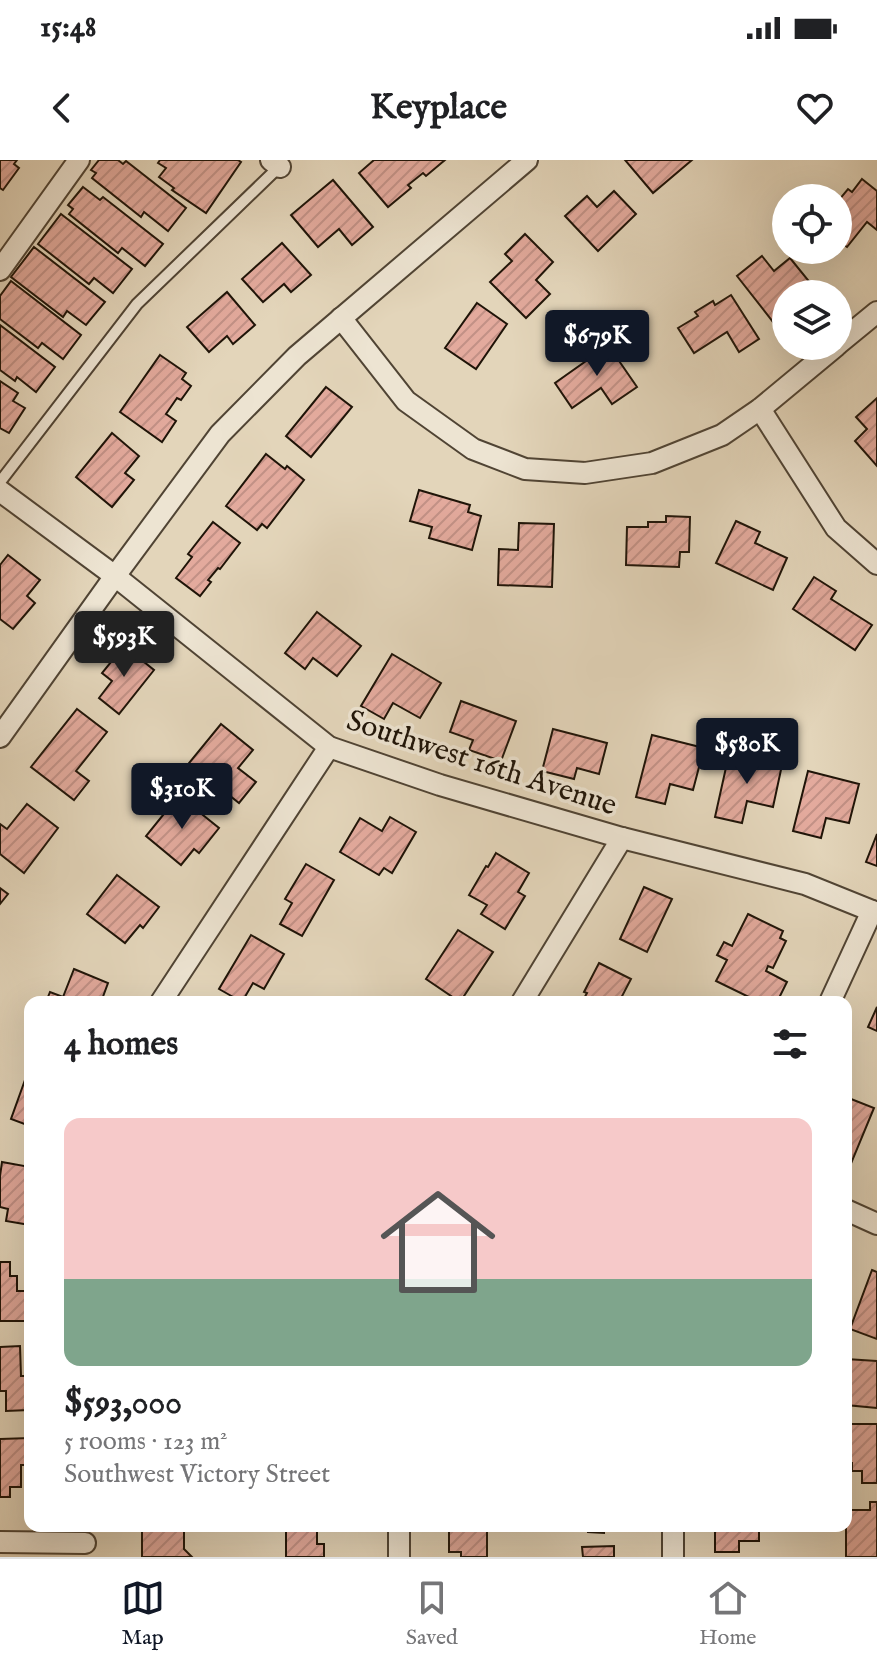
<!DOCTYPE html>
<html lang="en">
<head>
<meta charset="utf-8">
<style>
  body { margin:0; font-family:"IM FELL English",serif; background:#f6f6f6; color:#202124; height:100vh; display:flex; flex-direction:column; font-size:30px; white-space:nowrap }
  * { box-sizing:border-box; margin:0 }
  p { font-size:26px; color:#757577 }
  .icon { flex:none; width:44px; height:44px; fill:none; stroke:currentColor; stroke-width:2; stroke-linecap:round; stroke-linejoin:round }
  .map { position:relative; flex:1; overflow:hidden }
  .sheet { position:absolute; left:24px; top:836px; width:828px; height:536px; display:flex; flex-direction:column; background:#fff; border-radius:16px; box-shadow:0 8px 32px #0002 }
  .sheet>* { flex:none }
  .tools { position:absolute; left:772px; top:24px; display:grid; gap:16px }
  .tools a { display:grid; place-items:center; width:80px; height:80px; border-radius:50%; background:#fff; box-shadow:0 8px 32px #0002; font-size:40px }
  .price { position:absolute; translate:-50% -68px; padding:0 18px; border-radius:8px; background:#111827; color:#fff; font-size:26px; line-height:52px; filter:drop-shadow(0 2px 4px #0008) }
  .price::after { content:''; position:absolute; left:50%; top:48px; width:24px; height:18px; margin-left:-12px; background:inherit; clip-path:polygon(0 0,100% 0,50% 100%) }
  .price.active { background:#222; color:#fff }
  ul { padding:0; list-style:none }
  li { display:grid; align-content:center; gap:16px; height:424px; padding:0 40px }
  li span { display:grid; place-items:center; height:248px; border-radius:16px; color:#555 }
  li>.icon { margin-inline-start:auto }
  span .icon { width:144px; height:144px; fill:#fffc; stroke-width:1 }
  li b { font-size:34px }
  h2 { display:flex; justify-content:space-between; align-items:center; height:96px; padding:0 40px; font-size:34px }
  .status { display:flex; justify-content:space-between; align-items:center; height:56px; padding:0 40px; background:#fff; direction:ltr }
  .status svg { height:22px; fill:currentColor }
  header { display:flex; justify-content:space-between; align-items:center; height:104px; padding:0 40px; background:#fff; font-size:36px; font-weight:700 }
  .dock { display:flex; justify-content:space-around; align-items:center; height:112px; border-top:2px solid #e0e0e0; background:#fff; font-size:22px; color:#757577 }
  .dock a { display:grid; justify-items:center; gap:4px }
  .dock .active { color:#111827 }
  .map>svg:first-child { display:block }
  .building { fill:url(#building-hatch); stroke:#1f1408; stroke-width:2 }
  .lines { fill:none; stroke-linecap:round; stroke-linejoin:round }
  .lane-casing { stroke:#504434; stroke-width:14 }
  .street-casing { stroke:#504434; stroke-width:24 }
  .lane { stroke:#ede4d2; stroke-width:10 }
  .street { stroke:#ede4d2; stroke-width:20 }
  .labels { text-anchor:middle; stroke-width:7; stroke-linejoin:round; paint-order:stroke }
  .street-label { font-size:30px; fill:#1f1408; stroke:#ede4d2 }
</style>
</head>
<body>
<div class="status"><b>15:48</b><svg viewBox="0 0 49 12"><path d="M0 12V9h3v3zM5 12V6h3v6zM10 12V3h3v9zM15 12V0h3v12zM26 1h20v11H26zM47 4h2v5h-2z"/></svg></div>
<header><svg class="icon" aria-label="back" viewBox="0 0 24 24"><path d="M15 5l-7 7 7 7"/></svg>Keyplace<svg class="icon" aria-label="heart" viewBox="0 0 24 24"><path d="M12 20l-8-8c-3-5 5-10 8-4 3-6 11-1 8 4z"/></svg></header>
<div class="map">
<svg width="877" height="1397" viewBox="0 0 877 1397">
  <defs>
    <pattern id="building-hatch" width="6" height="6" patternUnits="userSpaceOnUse" patternTransform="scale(2)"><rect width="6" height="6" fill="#e3aa9d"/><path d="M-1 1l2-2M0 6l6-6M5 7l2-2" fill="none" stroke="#c29186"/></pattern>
  </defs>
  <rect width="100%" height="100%" fill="#e3d5ba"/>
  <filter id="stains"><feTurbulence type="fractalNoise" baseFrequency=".0025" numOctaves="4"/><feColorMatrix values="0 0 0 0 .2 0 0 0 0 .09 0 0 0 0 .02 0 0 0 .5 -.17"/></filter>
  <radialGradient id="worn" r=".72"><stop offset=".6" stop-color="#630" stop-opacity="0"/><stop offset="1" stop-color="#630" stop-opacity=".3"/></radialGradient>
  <g class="building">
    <polygon points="0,0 17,0 14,4 19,8 3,30 0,28"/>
    <polygon points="99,0 118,0 123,4 126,1 186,48 168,71 144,52 141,57 92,18 96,13 91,10"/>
    <polygon points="160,0 238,0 241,2 206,53 172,30 174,28 159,17 166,8 158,3"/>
    <polygon points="374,0 445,0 426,16 423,13 408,25 411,28 388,47 359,13"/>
    <polygon points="625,0 692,0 653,33"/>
    <polygon points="862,19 877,31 877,70 867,62 847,87 838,81 838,41 848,29 852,32"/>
    <polygon points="333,20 373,67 352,85 339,69 318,87 291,55"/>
    <polygon points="83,27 100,40 103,37 163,84 145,106 122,88 118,93 69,54 73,49 68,45"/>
    <polygon points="614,31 636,54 598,91 565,56 587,36 597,47"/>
    <polygon points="61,54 132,109 113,133 94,118 89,124 38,84"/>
    <polygon points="525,74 553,102 536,120 550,134 526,158 490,122 512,101 505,94"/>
    <polygon points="282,83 311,115 291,132 284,124 263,142 242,119"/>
    <polygon points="34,87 105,142 86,165 67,151 63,157 11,117"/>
    <polygon points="762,96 774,111 790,98 812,125 800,134 786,134 786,160 777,167 737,116"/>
    <polygon points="11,121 81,175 63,199 42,183 38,188 0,159 0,136"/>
    <polygon points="227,132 255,165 233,184 227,176 209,192 187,167"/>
    <polygon points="731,135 759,179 739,192 727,172 694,193 678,168 698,156 695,152 713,141 715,145"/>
    <polygon points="477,143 507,164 476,209 445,188"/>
    <polygon points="0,165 55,207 36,232 17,217 15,221 0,210"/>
    <polygon points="606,182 637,227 612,244 601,228 572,248 555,223 586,201 584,198"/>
    <polygon points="160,195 186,213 182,219 191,226 181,240 177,238 166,254 176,261 162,282 120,252"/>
    <polygon points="0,221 18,233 13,241 25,248 9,273 0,268"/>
    <polygon points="326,227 352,247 311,297 286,276"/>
    <polygon points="877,238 877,306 855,281 867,269 856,257"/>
    <polygon points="112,273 139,296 125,313 134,320 112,347 76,317"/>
    <polygon points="266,294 285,309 287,306 304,320 267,368 262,364 257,370 226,346"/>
    <polygon points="419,330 470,345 468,352 481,356 472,390 429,378 432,367 410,361"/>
    <polygon points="666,356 690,357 689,392 680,392 679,407 626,405 627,367 648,367 648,362 666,362"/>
    <polygon points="736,361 760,372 755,383 787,398 773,430 716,403"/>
    <polygon points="213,362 240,383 220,409 218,408 208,420 211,422 200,436 176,418 192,397 188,394"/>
    <polygon points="519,363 554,364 552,427 498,425 499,389 518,390"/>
    <polygon points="8,395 40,420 27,436 35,443 13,469 0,459 0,405"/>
    <polygon points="814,417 836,431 831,439 872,465 855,490 793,449"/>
    <polygon points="317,452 361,486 337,516 313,498 305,509 285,493"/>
    <polygon points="124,486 154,510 119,554 99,538 112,521 102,513"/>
    <polygon points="392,494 441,523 420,558 393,543 384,559 361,546"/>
    <polygon points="461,541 516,561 501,601 469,590 473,580 450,572"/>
    <polygon points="77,549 107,572 76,611 89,621 74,640 31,607"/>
    <polygon points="221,564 253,590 238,608 256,622 239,643 189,603"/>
    <polygon points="553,569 607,583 599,614 577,608 574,619 542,611"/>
    <polygon points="652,575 704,588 693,630 670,624 665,644 636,637"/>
    <polygon points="729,594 782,605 773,647 747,641 742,663 715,657"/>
    <polygon points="808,611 859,624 849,663 826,658 821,678 793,671"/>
    <polygon points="176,639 185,646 188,643 219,668 199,693 194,689 181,705 146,676"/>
    <polygon points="27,644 58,668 24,713 0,694 0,664 7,669"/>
    <polygon points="390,657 416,672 392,713 384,708 379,715 340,692 360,658 382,671"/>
    <polygon points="877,674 877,706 866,702"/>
    <polygon points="496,693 529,713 518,732 525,736 505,769 481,754 487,745 469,735 486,706 488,707"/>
    <polygon points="306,704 334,720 302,776 280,764 292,743 285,739"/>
    <polygon points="117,715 159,747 143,768 140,765 125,783 87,754"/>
    <polygon points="644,727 672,739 647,792 620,779"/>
    <polygon points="0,728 8,734 0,744"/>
    <polygon points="748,754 783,771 780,778 786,781 773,808 768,806 766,811 787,822 777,842 759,842 716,821 727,800 717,795 724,782 732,786"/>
    <polygon points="458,770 493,792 460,842 426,819"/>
    <polygon points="251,775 284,794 264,829 253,823 242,842 219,829"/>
    <polygon points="599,803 631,819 619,842 582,842 587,833 584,832"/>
    <polygon points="74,809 108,823 101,842 46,842 50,832 63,837"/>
    <polygon points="877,847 877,871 868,867"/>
    <polygon points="30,906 30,966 11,959"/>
    <polygon points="846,937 874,948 850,1006 846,1004"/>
    <polygon points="2,1002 30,1007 30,1065 6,1061 8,1049 0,1047 0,1016"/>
    <polygon points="0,1102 10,1102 10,1116 17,1116 17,1131 30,1131 30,1161 0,1161"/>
    <polygon points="872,1110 877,1112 877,1179 850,1169"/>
    <polygon points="20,1186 21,1216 28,1216 29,1250 6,1251 6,1231 0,1231 0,1187"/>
    <polygon points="846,1199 877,1201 877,1248 846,1245"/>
    <polygon points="846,1259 851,1259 851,1264 877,1264 877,1323 862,1323 862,1311 852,1311 852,1303 846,1303"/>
    <polygon points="30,1278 30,1305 21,1305 21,1327 10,1327 10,1337 0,1337 0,1279"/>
    <polygon points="870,1342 877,1342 877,1397 846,1397 846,1350 870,1350"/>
    <polygon points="142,1366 184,1366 184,1389 192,1397 142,1397"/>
    <polygon points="436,1366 487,1366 487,1397 461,1397 461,1392 449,1392 449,1368 436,1368"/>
    <polygon points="588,1366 604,1366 604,1373 588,1372"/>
    <polygon points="715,1366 759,1366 759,1381 739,1381 739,1392 715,1392"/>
    <polygon points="286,1368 317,1368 317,1384 324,1384 324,1397 286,1397"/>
    <polygon points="614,1386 614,1397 583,1397 582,1387"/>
  </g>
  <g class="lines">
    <defs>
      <polyline id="lane" points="0,322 137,144 282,4"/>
      <g id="street">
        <polyline points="271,0 280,7"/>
        <polyline points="0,110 79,0"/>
        <polyline points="341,158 406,241 473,289 525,309 585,313 652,303 722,275 760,249 836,186"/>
        <polyline points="838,184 877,152"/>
        <polyline points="760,249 836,368 877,404"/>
        <polyline points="0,331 115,416 329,587 440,625 622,678 805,724 877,753"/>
        <polyline points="0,577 115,416 220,274 297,196 527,0"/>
        <polyline points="161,842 329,587"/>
        <polyline points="522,842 622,678"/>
        <polyline points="830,842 872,751"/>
        <polyline points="846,1050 877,1064"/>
        <polyline points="673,1366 673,1397"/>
        <polyline points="0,1382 85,1383"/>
        <polyline points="399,1397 399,1366"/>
      </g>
    </defs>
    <use href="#lane" class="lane-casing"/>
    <use href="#street" class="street-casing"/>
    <use href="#lane" class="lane"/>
    <use href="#street" class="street"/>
  </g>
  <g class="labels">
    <g class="street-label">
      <text transform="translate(482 602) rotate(18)" y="10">Southwest 16th Avenue</text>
    </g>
  </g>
  <rect width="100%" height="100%" filter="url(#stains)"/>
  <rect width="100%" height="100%" fill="url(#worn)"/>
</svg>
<div class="tools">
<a><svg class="icon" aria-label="locate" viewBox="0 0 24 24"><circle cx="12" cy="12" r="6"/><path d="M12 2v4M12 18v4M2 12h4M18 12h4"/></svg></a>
<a><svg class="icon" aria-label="layers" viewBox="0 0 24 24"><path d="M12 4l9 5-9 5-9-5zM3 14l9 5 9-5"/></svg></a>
</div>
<b class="price" style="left:597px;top:218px">$679K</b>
<b class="price active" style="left:124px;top:519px">$593K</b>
<b class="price" style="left:747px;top:626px">$580K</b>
<b class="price" style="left:182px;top:671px">$310K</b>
<section class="sheet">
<h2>4 homes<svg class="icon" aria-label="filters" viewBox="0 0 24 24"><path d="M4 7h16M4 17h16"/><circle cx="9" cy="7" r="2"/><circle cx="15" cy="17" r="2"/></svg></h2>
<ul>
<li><span style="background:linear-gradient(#f6c9c9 65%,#7fa58c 0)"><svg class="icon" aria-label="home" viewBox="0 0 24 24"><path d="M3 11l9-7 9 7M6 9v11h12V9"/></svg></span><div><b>$593,000</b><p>5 rooms · 123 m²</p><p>Southwest Victory Street</p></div></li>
</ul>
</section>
</div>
<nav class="dock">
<a class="active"><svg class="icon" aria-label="map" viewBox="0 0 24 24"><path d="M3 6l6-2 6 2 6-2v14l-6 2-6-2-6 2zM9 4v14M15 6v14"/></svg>Map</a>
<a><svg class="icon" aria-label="saved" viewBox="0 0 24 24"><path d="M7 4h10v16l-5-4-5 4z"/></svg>Saved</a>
<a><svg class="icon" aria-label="home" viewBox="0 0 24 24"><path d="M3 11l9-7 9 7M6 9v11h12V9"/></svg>Home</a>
</nav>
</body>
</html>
